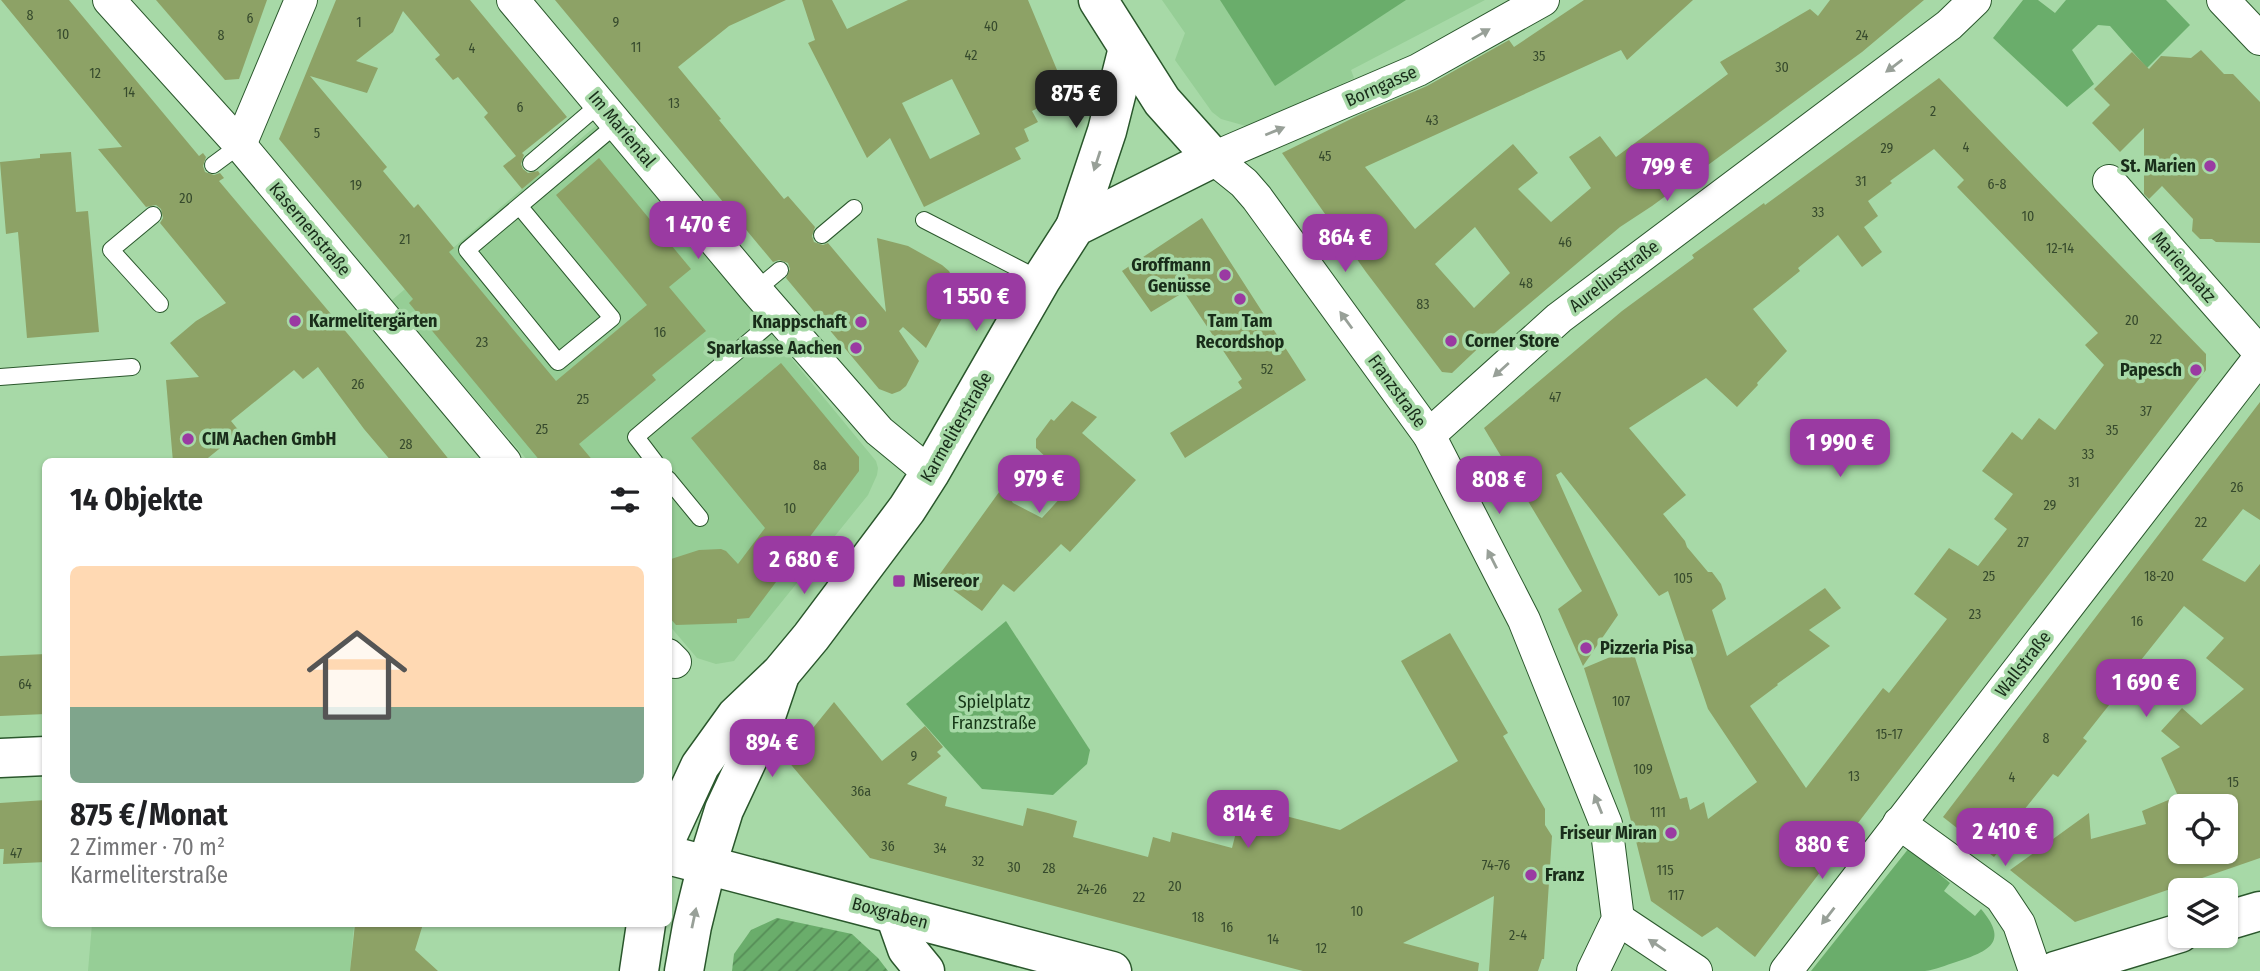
<!DOCTYPE html>
<html lang="de">
<head>
<meta charset="utf-8">
<style>
  body { margin:0; font-family:"Fira Sans Condensed",sans-serif; background:#f2f2f2; color:#202124; height:100vh; display:flex; flex-direction:column; font-size:26px; white-space:nowrap }
  * { box-sizing:border-box; margin:0 }
  p { font-size:23px; color:#757577 }
  .icon { flex:none; width:38px; height:38px; fill:none; stroke:currentColor; stroke-width:2; stroke-linecap:round; stroke-linejoin:round }
  .map { position:relative; flex:1; overflow:hidden }
  .sheet { position:absolute; left:42px; top:458px; width:630px; height:469px; display:flex; flex-direction:column; background:#fff; border-radius:10px; box-shadow:0 2px 5px #0004 }
  .sheet>* { flex:none }
  .tools { position:absolute; left:2168px; top:794px; display:grid; gap:14px }
  .tools a { display:grid; place-items:center; width:70px; height:70px; border-radius:10px; background:#fff; box-shadow:0 2px 5px #0004; font-size:35px }
  .price { position:absolute; translate:-50% -60px; padding:0 16px; border-radius:14px; background:#9a3aa2; color:#fff; font-size:23px; line-height:46px; filter:drop-shadow(0 2px 4px #0008) }
  .price::after { content:''; position:absolute; left:50%; top:42px; width:21px; height:16px; margin-left:-10px; background:inherit; clip-path:polygon(0 0,100% 0,50% 100%) }
  .price.current { background:#222; color:#fff }
  ul { padding:0; list-style:none }
  li { display:grid; align-content:center; gap:14px; height:371px; padding:0 28px }
  li span { display:grid; place-items:center; height:217px; border-radius:10px; color:#555 }
  li>.icon { margin-inline-start:auto }
  span .icon { width:126px; height:126px; fill:#fffc; stroke-width:1 }
  li b { font-size:30px }
  h2 { display:flex; justify-content:space-between; align-items:center; height:84px; padding:0 28px; font-size:30px }
  .map>svg:first-child { display:block }
  .built { fill:#96ce96 }
  .park { fill:#6aad6b }
  .garden { fill:url(#garden-furrows) }
  .building { fill:#8da266; fill-rule:evenodd }
  .lines { fill:none; stroke-linecap:round; stroke-linejoin:round }
  .service-casing { stroke:#2a572c; stroke-width:18 }
  .minor-casing { stroke:#2a572c; stroke-width:34 }
  .tertiary-casing { stroke:#2a572c; stroke-width:41 }
  .secondary-casing { stroke:#2a572c; stroke-width:41 }
  .primary-casing { stroke:#2a572c; stroke-width:41 }
  .service { stroke:#fff; stroke-width:16 }
  .minor { stroke:#fff; stroke-width:32 }
  .tertiary { stroke:#fff; stroke-width:38 }
  .secondary { stroke:#fff; stroke-width:38 }
  .primary { stroke:#fff; stroke-width:38 }
  .oneway { fill:#98a098 }
  .poi-dot { fill:#9a3aa2; stroke:#a7d9a7; stroke-width:2.5 }
  .labels { text-anchor:middle; stroke-width:7; stroke-linejoin:round; paint-order:stroke }
  .number-label { font-size:14px; fill:#364a2d }
  .street-label { font-size:18px; fill:#192d1a; stroke:#a7d9a7 }
  .poi-label { font-size:18px; font-weight:bold; fill:#192d1a; stroke:#a7d9a7; text-anchor:end }
  .park-label { font-size:18px; fill:#153616; stroke:#a7d9a7 }
</style>
</head>
<body>
<div class="map">
<svg width="2260" height="971" viewBox="0 0 2260 971">
  <defs>
    <pattern id="garden-furrows" width="10" height="10" patternUnits="userSpaceOnUse" patternTransform="scale(1.75)"><rect width="10" height="10" fill="#6aad6b"/><path d="M-1 1l2-2M0 10L10 0M9 11l2-2" fill="none" stroke="#568d57"/></pattern>
  </defs>
  <rect width="100%" height="100%" fill="#a7d9a7"/>
  <g class="built">
    <polygon points="1162,0 1485,0 1351,70 1354,78 1259,124 1246,126 1221,119 1212,112 1175,60 1185,33"/>
    <polygon points="598,124 876,461 878,468 877,475 868,495 734,661 716,664 697,658 669,625 668,462 529,462 391,301"/>
    <polygon points="92,924 354,924 350,971 88,971"/>
  </g>
  <g class="park">
    <polygon points="1220,0 1406,0 1275,86"/>
    <polygon points="2023,0 2038,0 2055,13 2066,0 2166,0 2190,25 2147,68 2110,26 2098,25 2072,50 2094,84 2067,107 1993,38"/>
    <polygon points="1006,621 1090,750 1087,764 1053,795 982,789 906,704"/>
    <path d="M1909 848 1950 883 1944 891 1975 916 1981 909C2009 942 1990 951 1956 962 1946 965 1935 970 1925 971 1887 971 1849 971 1811 971Z"/>
  </g>
  <polygon class="garden" points="777,918 852,934 878,958 888,971 732,971 734,954 751,930"/>
  <g class="building">
    <polygon points="1,0 69,0 199,156 203,153 206,157 203,166 205,172 214,175 220,173 224,178 219,181 352,339 451,462 392,462 364,429 318,367 303,379 294,370 231,421 240,432 203,462 173,462 166,380 199,377 170,343 196,321 226,303 160,223 163,218 161,209 156,205 146,207 98,149 122,147"/>
    <polygon points="156,0 267,0 239,79 225,80"/>
    <polygon points="336,0 470,0 567,117 522,153 524,155 521,164 523,169 528,173 538,171 540,174 522,189 503,166 516,156 484,117 488,113 458,77 453,80 435,59 440,55 403,11 393,32 356,61 378,68 367,93 310,76 387,167 383,171 414,208 418,204 454,248 449,252 556,381 647,305 556,195 599,158 691,269 669,287 706,331 652,375 656,380 579,444 594,462 541,462 409,303 413,299 279,139"/>
    <polygon points="555,0 786,0 729,26 678,67 721,119 719,120 784,199 788,196 815,227 812,236 814,242 823,245 828,243 886,312 877,238 908,246 942,265 949,271 954,281 954,296 926,348 903,327 899,331 919,361 906,386 900,391 892,394 879,389 786,278 790,269 788,263 779,260 773,262"/>
    <path d="M802 0H832L847 29 908 0H1028L1062 82 1040 92 1046 104 1032 111 1038 122 1024 129 1029 141 1015 148 1021 159 924 207 890 138 867 158 808 43 815 40ZM952 79 980 134 930 159 902 103Z"/>
    <path d="M1584 0H1693L1627 60 1621 50 1365 167 1415 229 1513 144 1538 173 1518 189 1551 222 1591 188 1569 157 1600 136 1616 157 1728 74 1720 62 1810 9 1818 16 1830 0H1924L1862 52 1652 206 1620 227 1490 337 1452 373 1442 372 1366 272 1282 153 1359 115 1427 86 1509 40 1514 47ZM1475 227 1510 273 1474 308 1435 264Z"/>
    <polygon points="2201,50 2224,74 2233,74 2260,102 2260,243 2216,242 2212,239 2200,239 2192,231 2193,219 2162,186 2149,199 2144,194 2144,128 2120,152 2092,123 2110,105 2094,89 2132,52 2149,69 2161,56 2191,58"/>
    <path d="M1939 78 2206 354V370L1755 957 1717 927 1702 937 1651 901 1628 809 1584 668 1632 648 1680 799 1687 797 1690 810 1704 802 1708 819 1757 782 1708 709 1668 591 1659 596 1561 472 1556 475 1618 615 1583 666 1558 609 1582 591 1484 428 1622 311 1694 258 1692 255 1764 203 1765 205ZM1934 149 1964 180 1957 187 2098 333 2085 345 2104 365 2055 430 2039 418 2022 440 2012 432 1982 471 2013 494 1994 519 2007 529 1978 566 1949 548 1914 594 1947 619 1889 693 1883 688 1806 788 1750 706 1778 685 1777 684 1830 646 1809 630 1841 608 1825 588 1727 656 1712 610 1726 599 1721 584 1712 572H1708L1687 547 1685 541 1663 514 1686 495 1629 428 1706 378 1737 407 1758 385 1757 383 1787 351 1753 309 1800 271 1798 268 1838 235 1862 267 1882 252 1864 227 1878 216 1868 201 1892 183 1890 181Z"/>
    <polygon points="71,152 76,212 88,211 99,332 27,338 18,232 6,234 0,162 40,158 40,154"/>
    <polygon points="1202,218 1306,380 1185,458 1170,433 1242,388 1238,382 1242,379 1184,292 1151,312 1122,271"/>
    <polygon points="781,363 859,457 859,471 749,618 737,619 737,623 676,625 668,616 668,560 699,550 721,549 726,551 738,564 765,528 691,438"/>
    <polygon points="1072,401 1097,417 1082,433 1136,480 1070,552 1061,544 1014,592 1003,584 982,611 937,578 1002,488 1013,503 1042,518 1074,483 1036,448 1036,439 1051,419 1054,421"/>
    <path d="M2260 402V520L2243 509 2202 560 2245 582 2260 564V858L2075 922 2010 870 2089 813 2091 839 2146 824 2142 811 2178 796 2161 758 2180 747 2161 731 2182 708 2201 725 2244 689 2206 658 2224 638 2184 606 2114 694 2117 695 2083 738 2087 741 2058 777 2053 774 2024 810 2029 814 1994 857 1943 817ZM2180 801 2183 807H2226V852H2180Z"/>
    <polygon points="1450,633 1508,733 1503,736 1545,809 1545,825 1552,836 1544,959 1542,959 1538,971 1489,971 1494,896 1403,943 1479,963 1478,971 1303,971 870,858 787,760 834,702 882,761 925,726 943,747 937,752 941,756 907,784 947,797 945,806 1023,826 1027,808 1048,813 1077,821 1073,837 1148,857 1153,837 1170,842 1172,832 1232,848 1243,805 1340,830 1458,761 1401,661"/>
    <polygon points="46,654 46,714 0,716 0,656"/>
    <polygon points="46,800 46,862 3,864 4,849 0,849 0,803"/>
    <polygon points="355,924 423,924 415,950 438,971 350,971"/>
  </g>
  <g class="lines">
    <defs>
      <g id="service">
        <polyline points="531,163 601,103"/>
        <polyline points="213,165 240,145"/>
        <polyline points="520,207 612,318 558,362 467,250 618,123"/>
        <polyline points="153,215 111,250 160,304"/>
        <polyline points="924,220 1041,280"/>
        <polyline points="822,235 854,208"/>
        <polyline points="756,290 780,270"/>
        <polyline points="0,377 132,367"/>
        <polyline points="655,462 636,437 779,316"/>
        <polyline points="668,479 700,518"/>
      </g>
      <g id="minor">
        <polyline points="109,0 240,145 505,462"/>
        <polyline points="513,0 756,290 879,431 930,473"/>
        <polyline points="1543,0 1418,70 1213,158 1244,183 1257,198 1429,435 1524,620 1606,824 1618,919 1593,971"/>
        <polyline points="2223,0 2260,39"/>
        <polyline points="240,145 301,0"/>
        <polyline points="2109,181 2260,353"/>
        <polyline points="1429,435 1559,318 1949,25 1975,0"/>
        <polyline points="668,655 675,662"/>
        <polyline points="1899,823 2001,897 2019,924 2035,971"/>
        <polyline points="1618,919 1696,971"/>
        <polyline points="1786,971 2260,357"/>
      </g>
      <g id="tertiary">
        <polyline points="1075,227 1107,131 1128,48"/>
        <polyline points="668,835 700,766 736,716 781,673 811,637 907,509 930,473 1041,280 1075,227 1213,158 1162,101 1098,0"/>
        <polyline points="707,865 724,810 761,731 779,678"/>
      </g>
      <g id="secondary">
        <polyline points="895,915 907,949 925,971"/>
        <polyline points="639,971 646,924"/>
        <polyline points="684,971 692,926 707,865"/>
      </g>
      <g id="primary">
        <polyline points="0,758 46,756"/>
        <polyline points="668,855 1112,971"/>
        <polyline points="2226,921 2260,911"/>
        <polyline points="2055,971 2180,933"/>
      </g>
    </defs>
    <use href="#service" class="service-casing"/>
    <use href="#minor" class="minor-casing"/>
    <use href="#tertiary" class="tertiary-casing"/>
    <use href="#secondary" class="secondary-casing"/>
    <use href="#primary" class="primary-casing"/>
    <use href="#service" class="service"/>
    <use href="#minor" class="minor"/>
    <use href="#tertiary" class="tertiary"/>
    <use href="#secondary" class="secondary"/>
    <use href="#primary" class="primary"/>
  </g>
  <defs><path id="oneway-solid" d="M-6-.8H1V-3.2L6.5 0L1 3.2V.8H-6Z" transform="scale(1.75)"/></defs>
  <g class="oneway">
    <use href="#oneway-solid" transform="translate(1481 34) rotate(-30)"/>
    <use href="#oneway-solid" transform="translate(1894 66) rotate(143)"/>
    <use href="#oneway-solid" transform="translate(1275 131) rotate(-22)"/>
    <use href="#oneway-solid" transform="translate(1097 161) rotate(108)"/>
    <use href="#oneway-solid" transform="translate(1346 320) rotate(-126)"/>
    <use href="#oneway-solid" transform="translate(1501 370) rotate(138)"/>
    <use href="#oneway-solid" transform="translate(1492 559) rotate(-117)"/>
    <use href="#oneway-solid" transform="translate(1598 804) rotate(-112)"/>
    <use href="#oneway-solid" transform="translate(1828 916) rotate(128)"/>
    <use href="#oneway-solid" transform="translate(694 918) rotate(-78)"/>
    <use href="#oneway-solid" transform="translate(1657 945) rotate(-146)"/>
  </g>
  <g class="poi-dot">
    <circle cx="2210" cy="166" r="7"/>
    <circle cx="1225" cy="275" r="7"/>
    <circle cx="1240" cy="299" r="7"/>
    <circle cx="295" cy="321" r="7"/>
    <circle cx="861" cy="322" r="7"/>
    <circle cx="1451" cy="341" r="7"/>
    <circle cx="856" cy="348" r="7"/>
    <circle cx="2196" cy="370" r="7"/>
    <circle cx="188" cy="439" r="7"/>
    <rect x="892" y="574" width="14" height="14" rx="3.5"/>
    <circle cx="1586" cy="648" r="7"/>
    <circle cx="1671" cy="833" r="7"/>
    <circle cx="1531" cy="875" r="7"/>
  </g>
  <g class="labels">
    <g class="number-label">
      <text x="30" y="20">8</text>
      <text x="250" y="23">6</text>
      <text x="359" y="27">1</text>
      <text x="616" y="27">9</text>
      <text x="991" y="31">40</text>
      <text x="63" y="39">10</text>
      <text x="221" y="40">8</text>
      <text x="1862" y="40">24</text>
      <text x="636" y="52">11</text>
      <text x="472" y="53">4</text>
      <text x="971" y="60">42</text>
      <text x="1539" y="61">35</text>
      <text x="1782" y="72">30</text>
      <text x="95" y="78">12</text>
      <text x="129" y="97">14</text>
      <text x="674" y="108">13</text>
      <text x="520" y="112">6</text>
      <text x="1933" y="116">2</text>
      <text x="1432" y="125">43</text>
      <text x="317" y="138">5</text>
      <text x="1966" y="152">4</text>
      <text x="1887" y="153">29</text>
      <text x="1325" y="161">45</text>
      <text x="1861" y="186">31</text>
      <text x="1997" y="189">6-8</text>
      <text x="356" y="190">19</text>
      <text x="186" y="203">20</text>
      <text x="1818" y="217">33</text>
      <text x="2028" y="221">10</text>
      <text x="405" y="244">21</text>
      <text x="1565" y="247">46</text>
      <text x="2060" y="253">12-14</text>
      <text x="1526" y="288">48</text>
      <text x="1423" y="309">83</text>
      <text x="2132" y="325">20</text>
      <text x="660" y="337">16</text>
      <text x="2156" y="344">22</text>
      <text x="482" y="347">23</text>
      <text x="1267" y="374">52</text>
      <text x="358" y="389">26</text>
      <text x="1555" y="402">47</text>
      <text x="583" y="404">25</text>
      <text x="2146" y="416">37</text>
      <text x="542" y="434">25</text>
      <text x="2112" y="435">35</text>
      <text x="406" y="449">28</text>
      <text x="2088" y="459">33</text>
      <text x="820" y="470">8a</text>
      <text x="2074" y="487">31</text>
      <text x="2237" y="492">26</text>
      <text x="2050" y="510">29</text>
      <text x="790" y="513">10</text>
      <text x="2201" y="527">22</text>
      <text x="2023" y="547">27</text>
      <text x="1989" y="581">25</text>
      <text x="2159" y="581">18-20</text>
      <text x="1683" y="583">105</text>
      <text x="1975" y="619">23</text>
      <text x="2137" y="626">16</text>
      <text x="25" y="689">64</text>
      <text x="1621" y="706">107</text>
      <text x="1889" y="739">15-17</text>
      <text x="2046" y="743">8</text>
      <text x="914" y="761">9</text>
      <text x="1643" y="774">109</text>
      <text x="1854" y="781">13</text>
      <text x="2012" y="782">4</text>
      <text x="2233" y="787">15</text>
      <text x="861" y="796">36a</text>
      <text x="1658" y="817">111</text>
      <text x="888" y="851">36</text>
      <text x="940" y="853">34</text>
      <text x="16" y="858">47</text>
      <text x="978" y="866">32</text>
      <text x="1496" y="870">74-76</text>
      <text x="1014" y="872">30</text>
      <text x="1049" y="873">28</text>
      <text x="1665" y="875">115</text>
      <text x="1175" y="891">20</text>
      <text x="1092" y="894">24-26</text>
      <text x="1676" y="900">117</text>
      <text x="1139" y="902">22</text>
      <text x="1357" y="916">10</text>
      <text x="1198" y="922">18</text>
      <text x="1227" y="932">16</text>
      <text x="1518" y="940">2-4</text>
      <text x="1273" y="944">14</text>
      <text x="1321" y="953">12</text>
    </g>
    <g class="street-label">
      <text transform="translate(1381 86) rotate(-24)" y="6">Borngasse</text>
      <text transform="translate(622 129) rotate(50)" y="6">Im Mariental</text>
      <text transform="translate(310 229) rotate(50)" y="6">Kasernenstraße</text>
      <text transform="translate(2184 267) rotate(49)" y="6">Marienplatz</text>
      <text transform="translate(1614 276) rotate(-37)" y="6">Aureliusstraße</text>
      <text transform="translate(1397 391) rotate(54)" y="6">Franzstraße</text>
      <text transform="translate(956 427) rotate(-60)" y="6">Karmeliterstraße</text>
      <text transform="translate(2023 664) rotate(-52)" y="6">Wallstraße</text>
      <text transform="translate(890 913) rotate(15)" y="6">Boxgraben</text>
    </g>
    <g class="poi-label">
      <text x="2196" y="172">St. Marien</text>
      <text x="1211" y="271">Groffmann<tspan x="1211" dy="21">Genüsse</tspan></text>
      <text x="309" y="327" text-anchor="start">Karmelitergärten</text>
      <text x="1240" y="327" text-anchor="middle">Tam Tam<tspan x="1240" dy="21">Recordshop</tspan></text>
      <text x="847" y="328">Knappschaft</text>
      <text x="1465" y="347" text-anchor="start">Corner Store</text>
      <text x="842" y="354">Sparkasse Aachen</text>
      <text x="2182" y="376">Papesch</text>
      <text x="202" y="445" text-anchor="start">CIM Aachen GmbH</text>
      <text x="913" y="587" text-anchor="start">Misereor</text>
      <text x="1600" y="654" text-anchor="start">Pizzeria Pisa</text>
      <text x="1657" y="839">Friseur Miran</text>
      <text x="1545" y="881" text-anchor="start">Franz</text>
    </g>
    <g class="park-label">
      <text x="994" y="708">Spielplatz<tspan x="994" dy="21">Franzstraße</tspan></text>
    </g>
  </g>
</svg>
<div class="tools">
<a><svg class="icon" aria-label="locate" viewBox="0 0 24 24"><circle cx="12" cy="12" r="6"/><path d="M12 2v4M12 18v4M2 12h4M18 12h4"/></svg></a>
<a><svg class="icon" aria-label="layers" viewBox="0 0 24 24"><path d="M12 4l9 5-9 5-9-5zM3 14l9 5 9-5"/></svg></a>
</div>
<b class="price current" style="left:1076px;top:130px">875 €</b>
<b class="price" style="left:1667px;top:203px">799 €</b>
<b class="price" style="left:698px;top:261px">1 470 €</b>
<b class="price" style="left:1345px;top:274px">864 €</b>
<b class="price" style="left:976px;top:333px">1 550 €</b>
<b class="price" style="left:1840px;top:479px">1 990 €</b>
<b class="price" style="left:1039px;top:515px">979 €</b>
<b class="price" style="left:1499px;top:516px">808 €</b>
<b class="price" style="left:804px;top:596px">2 680 €</b>
<b class="price" style="left:2146px;top:719px">1 690 €</b>
<b class="price" style="left:772px;top:779px">894 €</b>
<b class="price" style="left:1248px;top:850px">814 €</b>
<b class="price" style="left:2005px;top:868px">2 410 €</b>
<b class="price" style="left:1822px;top:881px">880 €</b>
<section class="sheet">
<h2>14 Objekte<svg class="icon" aria-label="filters" viewBox="0 0 24 24"><path d="M4 7h16M4 17h16"/><circle cx="9" cy="7" r="2"/><circle cx="15" cy="17" r="2"/></svg></h2>
<ul>
<li><span style="background:linear-gradient(#ffd9b3 65%,#7fa58c 0)"><svg class="icon" aria-label="home" viewBox="0 0 24 24"><path d="M3 11l9-7 9 7M6 9v11h12V9"/></svg></span><div><b>875 €/Monat</b><p>2 Zimmer · 70 m²</p><p>Karmeliterstraße</p></div></li>
</ul>
</section>
</div>
</body>
</html>
